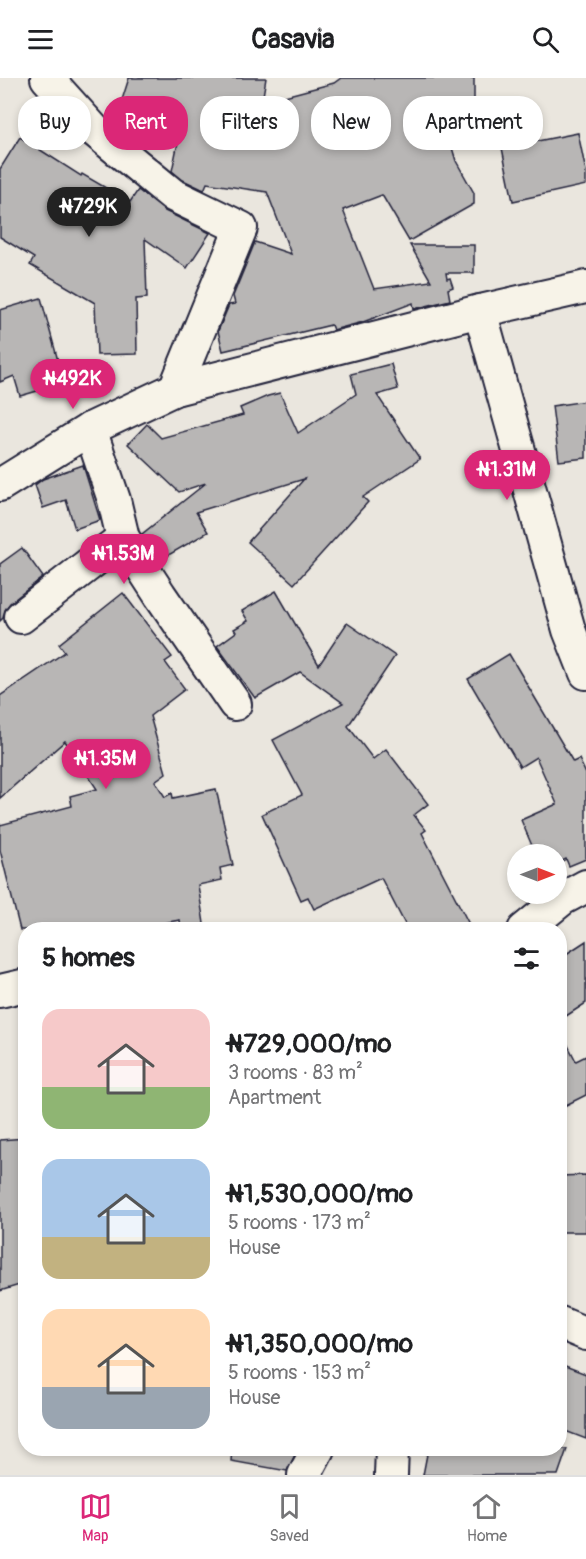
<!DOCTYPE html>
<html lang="en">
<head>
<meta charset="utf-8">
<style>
  body { margin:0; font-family:Pangolin,sans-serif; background:#f2f2f2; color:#202124; height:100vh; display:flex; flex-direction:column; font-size:22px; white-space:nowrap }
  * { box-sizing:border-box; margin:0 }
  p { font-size:20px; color:#757577 }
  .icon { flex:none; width:33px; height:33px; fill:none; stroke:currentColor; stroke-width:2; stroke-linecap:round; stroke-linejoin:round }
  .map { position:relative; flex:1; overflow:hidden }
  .drawer { position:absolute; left:18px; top:844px; width:549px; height:534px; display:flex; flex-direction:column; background:#fff; border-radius:24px; box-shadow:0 3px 9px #0003 }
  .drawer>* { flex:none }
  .top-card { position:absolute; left:18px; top:18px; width:550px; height:54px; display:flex; gap:12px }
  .needle { width:39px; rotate:90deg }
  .tools { position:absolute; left:507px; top:766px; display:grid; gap:12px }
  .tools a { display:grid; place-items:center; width:60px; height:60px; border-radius:50%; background:#fff; box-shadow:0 3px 9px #0003; font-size:30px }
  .price { position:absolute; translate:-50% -51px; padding:0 14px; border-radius:21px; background:#db2777; color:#fff; font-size:20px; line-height:39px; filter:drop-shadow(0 2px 3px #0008) }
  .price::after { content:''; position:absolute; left:50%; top:36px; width:18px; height:14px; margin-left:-9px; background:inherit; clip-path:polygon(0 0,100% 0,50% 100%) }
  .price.active { background:#222; color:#fff }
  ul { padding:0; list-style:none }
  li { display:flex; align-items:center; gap:18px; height:150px; padding:0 24px }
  li span { display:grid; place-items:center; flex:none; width:168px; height:120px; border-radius:18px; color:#555 }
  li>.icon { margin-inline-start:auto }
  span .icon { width:72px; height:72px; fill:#fffc; stroke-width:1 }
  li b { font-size:26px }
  h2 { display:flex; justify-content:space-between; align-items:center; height:72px; padding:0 24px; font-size:26px }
  .tag { padding:0 21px; border-radius:24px; background:#fff; box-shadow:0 3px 9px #0003; font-size:21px; line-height:54px }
  .tag.active { background:#db2777; color:#fff }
  header { display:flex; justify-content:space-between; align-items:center; height:78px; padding:0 24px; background:#fff; font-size:27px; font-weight:700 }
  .tabs { display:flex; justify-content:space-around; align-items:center; height:84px; border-top:2px solid #e0e0e0; background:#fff; font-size:16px; color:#757577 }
  .tabs a { display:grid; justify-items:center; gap:3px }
  .tabs .active { color:#db2777 }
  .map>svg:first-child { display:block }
  .building { fill:#b8b6b5; stroke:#22223b; stroke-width:1.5 }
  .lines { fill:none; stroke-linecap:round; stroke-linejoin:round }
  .street-casing { stroke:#22223b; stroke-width:36 }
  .street { stroke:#f7f3e8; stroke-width:32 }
</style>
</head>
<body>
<header><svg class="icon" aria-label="menu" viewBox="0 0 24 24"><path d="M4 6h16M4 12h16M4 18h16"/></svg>Casavia<svg class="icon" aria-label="search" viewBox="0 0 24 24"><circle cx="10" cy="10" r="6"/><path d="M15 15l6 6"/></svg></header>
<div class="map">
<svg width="586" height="1397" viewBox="0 0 586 1397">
  <rect width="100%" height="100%" fill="#eae6de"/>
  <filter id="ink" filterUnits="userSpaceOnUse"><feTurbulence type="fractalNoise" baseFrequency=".0167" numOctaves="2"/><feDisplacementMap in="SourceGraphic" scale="12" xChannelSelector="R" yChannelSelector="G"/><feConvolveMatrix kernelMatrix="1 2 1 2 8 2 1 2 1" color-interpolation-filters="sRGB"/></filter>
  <g filter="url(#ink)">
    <g class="building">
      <polygon points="129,0 266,0 262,24 334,5 341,0 474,0 474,47 450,63 456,83 474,115 474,126 409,163 382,117 343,132 374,211 431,203 410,167 474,167 474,195 446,195 447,201 450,200 453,209 448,211 450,222 414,231 413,225 363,244 333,252 331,247 223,273 218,253 229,227 235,226 233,218 255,164 291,176 267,114 207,105 204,112 183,102 172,93 182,45 121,25"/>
      <polygon points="578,55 586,94 586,107 513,123 502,70"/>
      <polygon points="20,59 81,98 82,96 130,124 138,112 165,133 210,155 187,190 145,161 147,220 136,221 137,276 97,277 95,225 30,187 34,180 0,159 0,91"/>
      <polygon points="41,220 64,305 54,295 58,307 20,318 14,298 0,304 0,232"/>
      <polygon points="391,286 398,311 377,317 420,381 363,419 368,424 294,506 248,464 304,401 196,434 208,454 160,482 157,477 156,478 142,456 206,405 179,414 128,366 147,346 161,360 243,337 240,330 268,318 280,315 298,355 356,316 351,296"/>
      <polygon points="586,323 586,380 559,383 552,328"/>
      <polygon points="83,387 100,442 75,451 66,422 43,430 35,407 43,401"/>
      <polygon points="22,470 43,499 10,525 5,532 3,540 0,543 0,486"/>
      <polygon points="276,513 319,587 347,545 395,578 348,648 373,681 386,671 428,726 414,737 426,752 422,755 472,852 408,852 381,800 314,831 308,819 301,822 262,736 302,717 273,662 343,625 300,594 255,620 217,568 236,554 234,551 248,543 242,533"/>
      <polygon points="123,515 172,579 165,584 185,611 150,638 166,695 155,703 165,719 172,715 173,720 216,711 233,787 220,790 222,802 198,807 205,852 181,852 180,842 125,852 20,852 0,772 0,747 72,728 70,718 97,711 65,663 0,720 0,618 65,574 59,566"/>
      <polygon points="509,576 573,684 579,681 586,696 586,781 569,788 566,781 556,786 556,777 536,777 521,742 557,726 536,679 520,689 468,601"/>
      <polygon points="586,863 586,925 560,942 560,880"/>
      <polygon points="560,952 576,983 586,978 586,1017 560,1030"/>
      <polygon points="26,1060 26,1205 0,1213 0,1062"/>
      <polygon points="586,1097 586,1154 560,1154 560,1098"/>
      <polygon points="560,1286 586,1296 586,1361 560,1351"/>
      <polygon points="232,1371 298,1371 287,1393 231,1383"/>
      <polygon points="428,1371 567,1371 558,1397 423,1397"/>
    </g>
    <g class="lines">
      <defs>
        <g id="street">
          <polyline points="47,0 95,53 173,117 241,150 175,311"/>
          <polyline points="480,233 569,552 586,595"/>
          <polyline points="90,351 114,422 123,460 160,517 235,626"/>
          <polyline points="0,407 90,351 175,311 480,233 586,209"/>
          <polyline points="21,539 123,460"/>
          <polyline points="524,852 562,821 586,808"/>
          <polyline points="0,913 26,907"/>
          <polyline points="560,1245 586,1256"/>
          <polyline points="304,1397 318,1371"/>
          <polyline points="391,1397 392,1371"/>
        </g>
      </defs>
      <use href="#street" class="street-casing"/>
      <use href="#street" class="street"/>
    </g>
  </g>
</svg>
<div class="tools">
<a><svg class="needle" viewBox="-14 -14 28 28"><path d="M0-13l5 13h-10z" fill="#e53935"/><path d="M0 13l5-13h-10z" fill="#757577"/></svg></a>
</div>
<b class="price active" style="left:89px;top:160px">₦729K</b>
<b class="price" style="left:73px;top:332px">₦492K</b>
<b class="price" style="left:507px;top:423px">₦1.31M</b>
<b class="price" style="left:124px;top:507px">₦1.53M</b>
<b class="price" style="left:106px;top:712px">₦1.35M</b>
<div class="top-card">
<a class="tag">Buy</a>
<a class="tag active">Rent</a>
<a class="tag">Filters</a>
<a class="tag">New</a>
<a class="tag">Apartment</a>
</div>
<section class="drawer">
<h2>5 homes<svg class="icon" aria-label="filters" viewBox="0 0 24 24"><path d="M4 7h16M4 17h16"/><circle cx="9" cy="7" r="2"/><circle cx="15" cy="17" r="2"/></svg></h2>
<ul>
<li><span style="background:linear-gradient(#f6c9c9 65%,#8fb573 0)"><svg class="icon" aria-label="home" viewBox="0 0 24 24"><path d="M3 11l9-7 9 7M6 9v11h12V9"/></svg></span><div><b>₦729,000/mo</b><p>3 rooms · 83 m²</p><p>Apartment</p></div></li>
<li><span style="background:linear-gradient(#a9c7e8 65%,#c2b280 0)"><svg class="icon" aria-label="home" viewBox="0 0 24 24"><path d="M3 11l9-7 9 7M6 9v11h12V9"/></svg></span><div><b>₦1,530,000/mo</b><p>5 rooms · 173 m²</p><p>House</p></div></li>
<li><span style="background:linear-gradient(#ffd9b3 65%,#9aa5b1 0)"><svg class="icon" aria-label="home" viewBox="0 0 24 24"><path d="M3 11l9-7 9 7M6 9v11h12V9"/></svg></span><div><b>₦1,350,000/mo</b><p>5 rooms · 153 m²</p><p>House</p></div></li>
</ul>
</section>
</div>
<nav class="tabs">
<a class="active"><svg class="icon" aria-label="map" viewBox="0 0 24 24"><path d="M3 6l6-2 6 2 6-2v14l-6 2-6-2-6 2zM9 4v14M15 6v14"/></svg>Map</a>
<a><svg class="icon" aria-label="saved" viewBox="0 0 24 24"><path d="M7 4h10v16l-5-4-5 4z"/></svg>Saved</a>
<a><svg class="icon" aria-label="home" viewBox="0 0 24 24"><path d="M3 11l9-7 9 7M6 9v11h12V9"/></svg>Home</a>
</nav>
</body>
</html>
